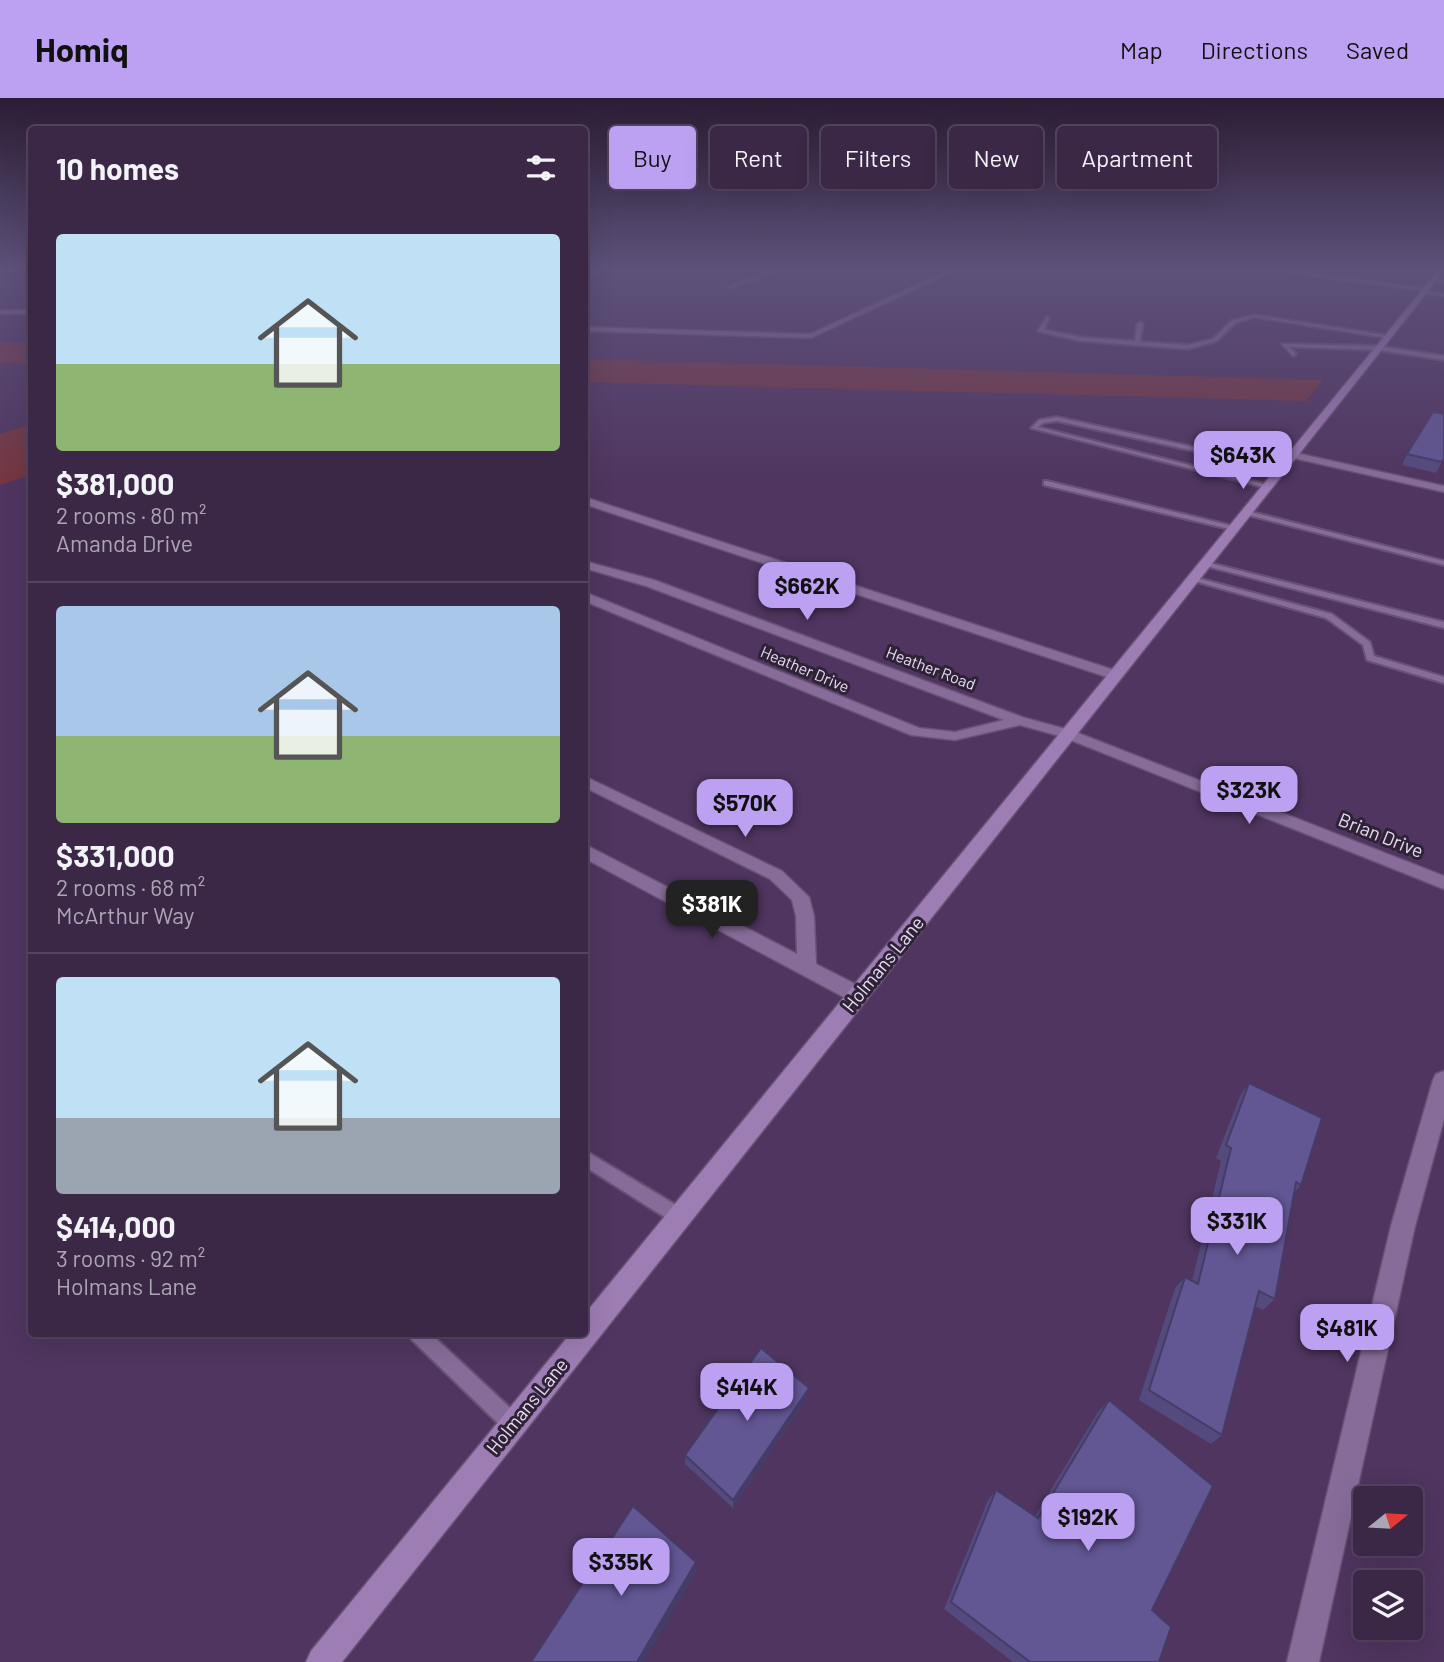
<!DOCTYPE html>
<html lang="en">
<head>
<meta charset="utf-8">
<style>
  body { margin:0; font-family:Barlow,sans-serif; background:#463452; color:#f1f3f6; height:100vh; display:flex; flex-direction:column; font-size:26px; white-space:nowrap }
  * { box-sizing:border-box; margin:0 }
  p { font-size:23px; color:#aca6b4 }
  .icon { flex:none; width:38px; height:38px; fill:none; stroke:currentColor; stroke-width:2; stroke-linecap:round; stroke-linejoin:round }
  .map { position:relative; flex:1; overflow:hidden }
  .drawer { position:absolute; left:28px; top:28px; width:560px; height:1211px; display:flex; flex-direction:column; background:#3b2847; border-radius:7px; box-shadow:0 7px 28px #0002,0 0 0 2px #544460 }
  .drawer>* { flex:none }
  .top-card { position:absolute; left:609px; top:28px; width:665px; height:63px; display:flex; gap:14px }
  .needle { width:46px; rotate:72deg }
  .tools { position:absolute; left:1353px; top:1388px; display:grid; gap:14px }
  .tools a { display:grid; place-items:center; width:70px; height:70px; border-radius:7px; background:#3b2847; box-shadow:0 7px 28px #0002,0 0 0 2px #544460; font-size:35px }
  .price { position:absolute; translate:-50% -60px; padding:0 16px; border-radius:14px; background:#bca0f2; color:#111; font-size:23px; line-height:46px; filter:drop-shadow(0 2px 4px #0008) }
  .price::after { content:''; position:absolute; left:50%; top:42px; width:21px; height:16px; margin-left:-10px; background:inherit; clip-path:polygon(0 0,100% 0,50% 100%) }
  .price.selected { background:#222; color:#fff }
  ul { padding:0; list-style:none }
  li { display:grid; align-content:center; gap:14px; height:371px; padding:0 28px }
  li+li { border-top:2px solid #544460 }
  li span { display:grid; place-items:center; height:217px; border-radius:7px; color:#555 }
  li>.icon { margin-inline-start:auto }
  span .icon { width:126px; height:126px; fill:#fffc; stroke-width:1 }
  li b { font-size:30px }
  h2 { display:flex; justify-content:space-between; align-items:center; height:84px; padding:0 28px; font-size:30px }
  .tag { padding:0 24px; border-radius:7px; background:#3b2847; box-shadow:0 7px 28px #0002,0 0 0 2px #544460; font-size:24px; line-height:63px }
  .tag.selected { background:#bca0f2; color:#111 }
  header { display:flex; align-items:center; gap:42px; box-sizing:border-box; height:98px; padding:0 35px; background:#bca0f2; color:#111 }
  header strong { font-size:33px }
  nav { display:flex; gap:38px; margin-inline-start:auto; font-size:24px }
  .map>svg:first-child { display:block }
  .green { fill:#753640 }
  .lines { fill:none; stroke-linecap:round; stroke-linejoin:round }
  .service-casing { stroke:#675174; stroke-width:4 }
  .minor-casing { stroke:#675174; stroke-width:3 }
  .secondary-casing { stroke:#675174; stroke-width:3 }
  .service { fill:#876c99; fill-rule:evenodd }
  .minor { fill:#876c99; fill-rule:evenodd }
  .secondary { fill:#9e7cb4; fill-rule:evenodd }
  .wall { fill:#544a7e }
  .shaded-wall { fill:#453c67 }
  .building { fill:#625693; stroke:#453c67; stroke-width:2 }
  .labels { text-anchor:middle; stroke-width:6; stroke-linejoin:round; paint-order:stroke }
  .far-street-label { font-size:16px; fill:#e9daf3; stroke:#2e2336 }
  .street-label { font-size:19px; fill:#e9daf3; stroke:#2e2336 }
</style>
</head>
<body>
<header>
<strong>Homiq</strong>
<nav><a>Map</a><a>Directions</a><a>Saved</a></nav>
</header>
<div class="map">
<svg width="1444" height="1564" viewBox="0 0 1444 1564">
  <rect width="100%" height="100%" fill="#4f355f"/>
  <g class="green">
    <polygon points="0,244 31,245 31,265 0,265"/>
    <polygon points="585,261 1323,282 1306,303 585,284"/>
    <polygon points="31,326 31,377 0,387 0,336"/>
  </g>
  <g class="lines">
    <defs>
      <g id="service">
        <polygon points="1423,193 1444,196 1444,198 1421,195"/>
        <polygon points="1254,217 1391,238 1388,240 1254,219 1235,225 1217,243 1188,251 1080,243 1038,233 1047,219 1049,220 1044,232 1080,239 1135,243 1137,226 1140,224 1143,226 1140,244 1188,247 1213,241 1231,223"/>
        <polygon points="1282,246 1378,248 1444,258 1444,262 1378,252 1289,249 1296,256 1293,258"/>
        <path d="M1057 319 1212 353 1228 360 1231 365 1224 375 1271 388 1267 390 1031 330 1039 322ZM1057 323 1208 356 1223 362 1225 365 1217 374 1038 329 1043 325Z"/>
        <polygon points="1047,383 1233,428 1237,430 1233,432 1044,387 1044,383"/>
        <polygon points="1244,412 1444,463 1444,467 1244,416"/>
        <polygon points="1202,463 1444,524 1444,530 1202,467"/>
        <polygon points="1190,478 1332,516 1370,544 1374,558 1444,579 1444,585 1367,562 1363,547 1326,520 1190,482"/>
        <polygon points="584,1052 686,1113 688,1119 686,1125 680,1127 674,1125 584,1068"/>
        <polygon points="409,1236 431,1236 520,1319 523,1326 520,1333 513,1336 506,1333 412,1242"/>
      </g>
      <g id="minor">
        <polygon points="597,169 605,169 584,178 584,174"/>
        <polygon points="779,169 787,169 732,190 727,189"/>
        <polygon points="955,169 963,169 811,240 584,233 584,229 810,236"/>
        <polygon points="1236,169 1294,171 1428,191 1425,193"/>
        <polygon points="1432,180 1444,182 1444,186 1430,183"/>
        <rect x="0" y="212" width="32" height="4"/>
        <polygon points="1292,354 1444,388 1444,394 1289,359 1289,355"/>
        <polygon points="584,399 1120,574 1122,577 1115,581 1110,580 584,406"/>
        <polygon points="584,463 654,482 1025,620 1073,633 1444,778 1444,791 1063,639 1020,627 955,642 911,637 584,503 584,494 919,630 955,634 1004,622 646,488 584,470"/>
        <polygon points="584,678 782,773 809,799 814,818 816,866 865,891 868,897 865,903 858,905 851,903 584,760 584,746 797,856 796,818 792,802 770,781 584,689"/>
        <polygon points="1444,973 1444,1021 1415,1128 1319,1564 1287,1564 1391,1128 1433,982 1436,976"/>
      </g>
      <polygon id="secondary" points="1441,169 1444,169 1444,173 342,1564 306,1564 311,1553 570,1236 584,1236 584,1217"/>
    </defs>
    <use href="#service" class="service-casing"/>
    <use href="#minor" class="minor-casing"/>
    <use href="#secondary" class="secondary-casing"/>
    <use href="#service" class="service"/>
    <use href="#minor" class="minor"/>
    <use href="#secondary" class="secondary"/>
  </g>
  <g class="wall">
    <polygon points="1407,356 1444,360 1436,375 1402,367"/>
    <polygon points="1249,985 1301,1087 1294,1095 1275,1201 1263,1212 1255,1208 1222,1337 1211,1346 1139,1302 1175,1190 1185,1179 1192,1183 1221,1063 1216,1060 1240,998"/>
    <polygon points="807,1299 733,1410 685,1366 685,1357"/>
    <polygon points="1109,1302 1152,1512 1159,1564 1013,1564 944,1511 988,1402 996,1392 1035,1418 1098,1314"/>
  </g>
  <g class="shaded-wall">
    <polygon points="809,1290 807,1299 733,1410 733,1402"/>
    <polygon points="696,1464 697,1473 644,1564 637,1564"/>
  </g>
  <g class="building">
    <polygon points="1433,314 1444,316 1444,360 1442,364 1407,356"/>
    <polygon points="1249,985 1322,1020 1301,1087 1296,1084 1275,1201 1259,1193 1222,1337 1149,1292 1185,1179 1198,1186 1231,1050 1226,1047"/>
    <polygon points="761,1250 809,1290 733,1402 685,1357"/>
    <polygon points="1109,1302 1213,1388 1152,1512 1171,1529 1159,1564 1030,1564 951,1504 996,1392 1038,1420"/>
    <polygon points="633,1408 696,1464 637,1564 531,1564"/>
  </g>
  <linearGradient id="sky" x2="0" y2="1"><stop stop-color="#2b1d34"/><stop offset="0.44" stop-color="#5d517a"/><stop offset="1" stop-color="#5d517a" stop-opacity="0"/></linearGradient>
  <rect width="1444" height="388" fill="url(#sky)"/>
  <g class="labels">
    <g class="far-street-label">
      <text transform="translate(931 570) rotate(21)" y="6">Heather Road</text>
      <text transform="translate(805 571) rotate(23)" y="6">Heather Drive</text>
    </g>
    <g class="street-label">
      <text transform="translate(1381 737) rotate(22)" y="7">Brian Drive</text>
      <text transform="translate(883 866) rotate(-51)" y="7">Holmans Lane</text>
      <text transform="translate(527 1308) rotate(-51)" y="7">Holmans Lane</text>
    </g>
  </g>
</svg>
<div class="tools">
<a><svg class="needle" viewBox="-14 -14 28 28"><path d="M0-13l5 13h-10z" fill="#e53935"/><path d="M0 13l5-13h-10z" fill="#aca6b4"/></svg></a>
<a><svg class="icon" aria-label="layers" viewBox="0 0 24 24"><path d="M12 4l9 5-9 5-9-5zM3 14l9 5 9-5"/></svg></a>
</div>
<b class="price" style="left:1243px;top:393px">$643K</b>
<b class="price" style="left:807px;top:524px">$662K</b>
<b class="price" style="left:1249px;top:728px">$323K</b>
<b class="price" style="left:745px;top:741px">$570K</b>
<b class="price selected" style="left:712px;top:842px">$381K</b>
<b class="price" style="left:1237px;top:1159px">$331K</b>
<b class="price" style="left:1347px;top:1266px">$481K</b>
<b class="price" style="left:747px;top:1325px">$414K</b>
<b class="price" style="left:1088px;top:1455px">$192K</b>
<b class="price" style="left:621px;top:1500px">$335K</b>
<div class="top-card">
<a class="tag selected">Buy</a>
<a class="tag">Rent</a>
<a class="tag">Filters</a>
<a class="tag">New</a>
<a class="tag">Apartment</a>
</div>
<section class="drawer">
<h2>10 homes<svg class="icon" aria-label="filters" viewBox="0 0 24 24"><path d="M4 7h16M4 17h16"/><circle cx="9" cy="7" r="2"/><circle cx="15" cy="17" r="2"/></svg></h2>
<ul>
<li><span style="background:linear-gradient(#bfe0f5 60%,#8fb573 0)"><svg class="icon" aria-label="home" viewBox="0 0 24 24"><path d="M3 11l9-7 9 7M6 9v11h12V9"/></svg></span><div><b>$381,000</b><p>2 rooms · 80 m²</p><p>Amanda Drive</p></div></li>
<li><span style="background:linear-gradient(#a9c7e8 60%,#8fb573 0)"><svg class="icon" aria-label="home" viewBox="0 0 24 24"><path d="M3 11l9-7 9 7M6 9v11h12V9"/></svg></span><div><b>$331,000</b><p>2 rooms · 68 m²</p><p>McArthur Way</p></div></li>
<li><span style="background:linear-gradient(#bfe0f5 65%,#9aa5b1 0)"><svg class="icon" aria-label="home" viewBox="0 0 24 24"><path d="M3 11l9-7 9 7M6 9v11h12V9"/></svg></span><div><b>$414,000</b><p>3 rooms · 92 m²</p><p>Holmans Lane</p></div></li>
</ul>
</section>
</div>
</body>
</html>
